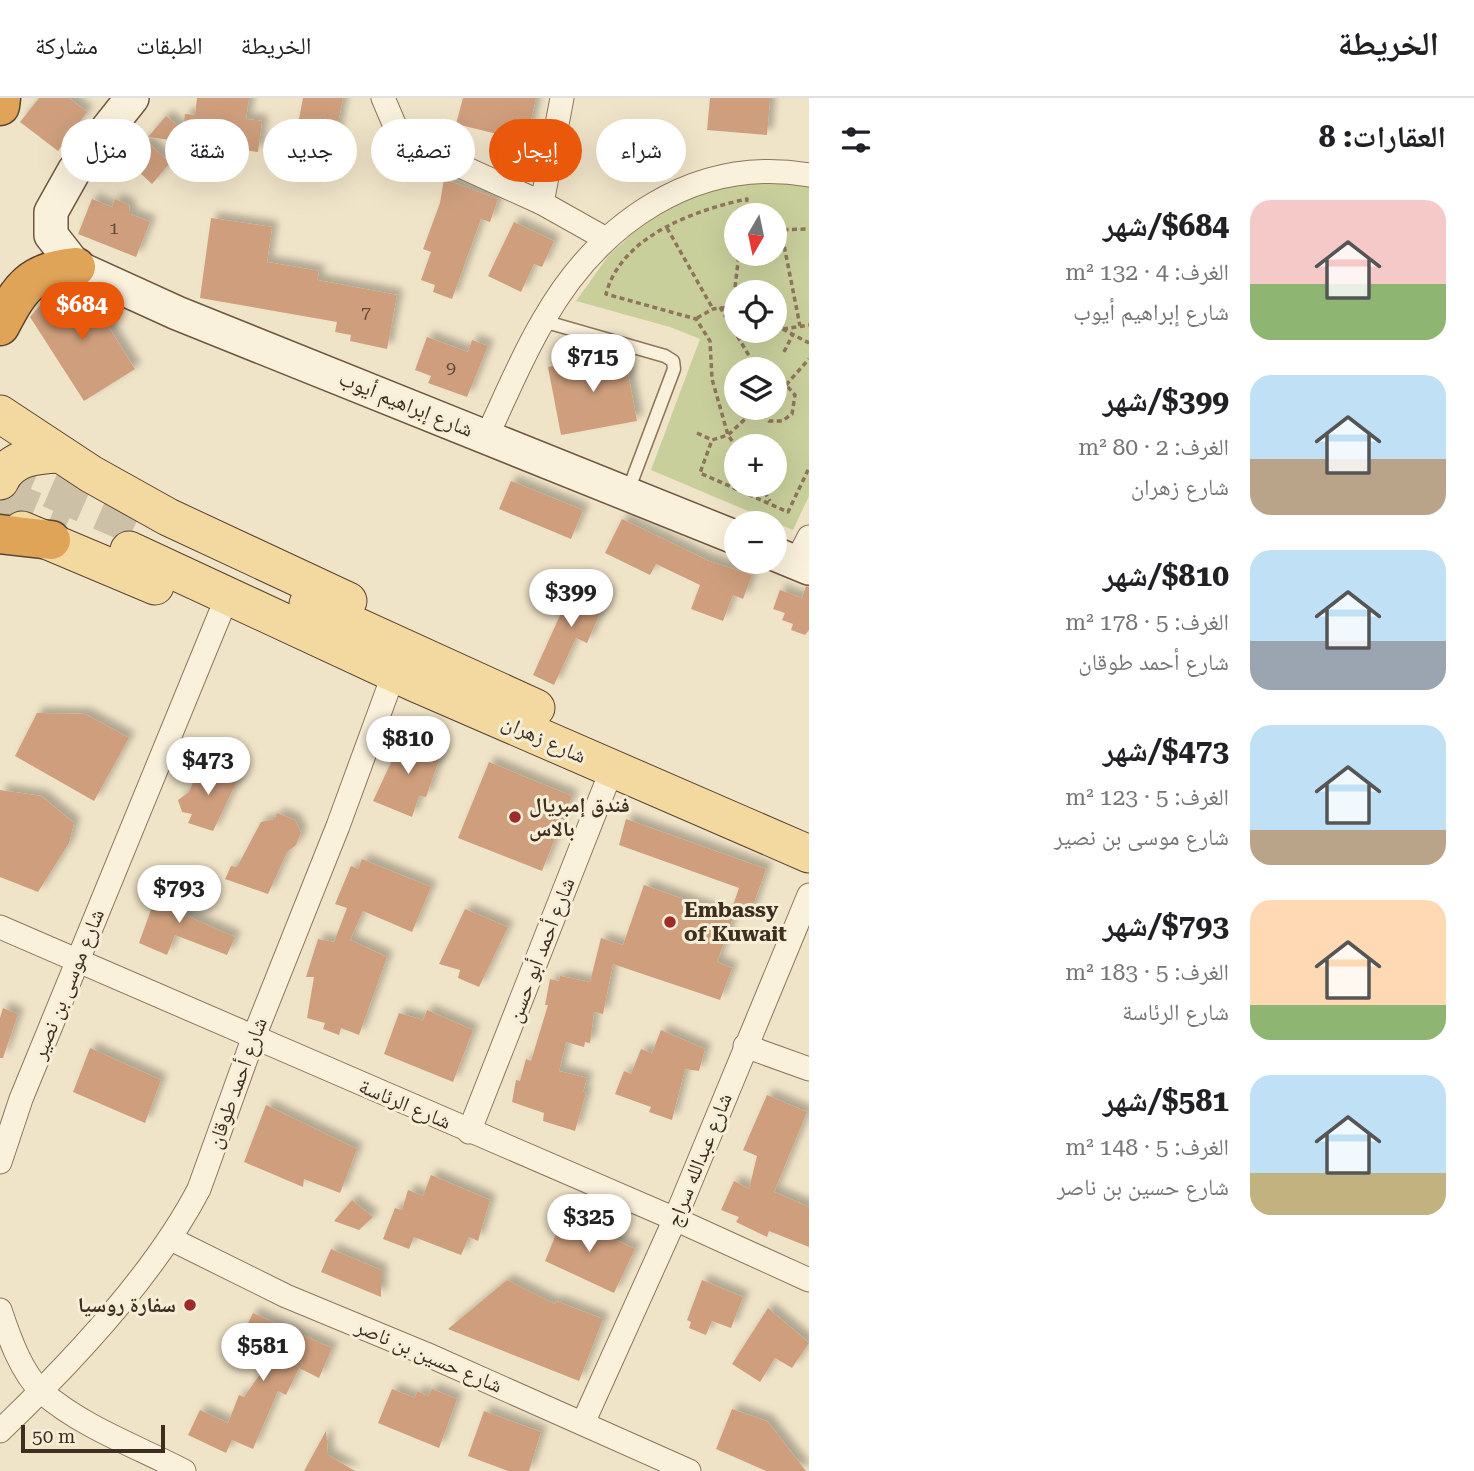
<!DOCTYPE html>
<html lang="ar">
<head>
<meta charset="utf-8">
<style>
  body { margin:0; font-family:"Roboto Serif","Noto Naskh Arabic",serif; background:#f2f2f2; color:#202124; direction:rtl; height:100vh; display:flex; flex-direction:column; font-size:26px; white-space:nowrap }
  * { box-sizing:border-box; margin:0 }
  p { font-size:23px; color:#757577 }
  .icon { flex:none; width:38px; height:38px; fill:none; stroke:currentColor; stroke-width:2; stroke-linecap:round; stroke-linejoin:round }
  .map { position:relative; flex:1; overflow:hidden; direction:ltr }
  .drawer { display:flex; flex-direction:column; background:#fff; width:665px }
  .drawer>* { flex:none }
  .banner { position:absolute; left:21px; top:21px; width:665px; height:63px; direction:rtl; display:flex; gap:14px }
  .needle { width:46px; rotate:189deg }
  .buttons { position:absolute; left:724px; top:105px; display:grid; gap:14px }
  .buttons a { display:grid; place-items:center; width:63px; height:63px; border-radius:50%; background:#fff; box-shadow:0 7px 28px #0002; font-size:35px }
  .scale { position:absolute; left:21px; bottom:18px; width:144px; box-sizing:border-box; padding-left:7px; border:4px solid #3d2e20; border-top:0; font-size:19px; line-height:24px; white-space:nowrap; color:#3d2e20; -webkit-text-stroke:5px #f7eed8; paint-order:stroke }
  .price { position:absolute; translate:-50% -60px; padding:0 16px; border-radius:24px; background:#fff; color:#222; font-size:23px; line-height:46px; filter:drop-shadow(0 2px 4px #0008) }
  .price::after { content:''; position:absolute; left:50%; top:42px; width:21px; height:16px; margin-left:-10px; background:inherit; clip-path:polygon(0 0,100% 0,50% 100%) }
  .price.selected { background:#ea580c; color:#fff }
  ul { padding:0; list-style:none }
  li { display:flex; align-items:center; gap:21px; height:175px; padding:0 28px }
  li span { display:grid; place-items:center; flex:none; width:196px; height:140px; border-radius:21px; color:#555 }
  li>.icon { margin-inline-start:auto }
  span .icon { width:84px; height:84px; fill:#fffc; stroke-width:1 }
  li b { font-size:30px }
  h2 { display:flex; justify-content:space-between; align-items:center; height:84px; padding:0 28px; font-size:30px }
  .tag { padding:0 24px; border-radius:32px; background:#fff; box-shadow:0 7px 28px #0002; font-size:24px; line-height:63px }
  .tag.selected { background:#ea580c; color:#fff }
  header { display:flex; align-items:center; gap:42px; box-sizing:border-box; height:98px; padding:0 35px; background:#fff; border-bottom:2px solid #e0e0e0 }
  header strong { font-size:33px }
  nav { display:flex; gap:38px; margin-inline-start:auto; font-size:24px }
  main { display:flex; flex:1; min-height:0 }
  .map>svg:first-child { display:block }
  .green { fill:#c9cf9b; fill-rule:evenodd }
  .building { fill:#cf9f7d; filter:url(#shadow) }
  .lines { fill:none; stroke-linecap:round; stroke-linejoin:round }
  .primary-tunnel { stroke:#ccc0a6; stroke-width:37; stroke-dasharray:37 18; stroke-linecap:butt }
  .lane-casing { stroke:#8d765c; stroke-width:15 }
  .street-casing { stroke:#8d765c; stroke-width:25 }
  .secondary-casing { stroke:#6f573f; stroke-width:36 }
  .primary-casing { stroke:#5b4430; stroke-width:39 }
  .highway-casing { stroke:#5b4430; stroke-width:41 }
  .path { stroke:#8d765c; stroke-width:3.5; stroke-dasharray:5 3.5; stroke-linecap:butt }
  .lane { stroke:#faf1dc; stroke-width:12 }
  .street { stroke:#faf1dc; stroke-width:23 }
  .secondary { stroke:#faf1dc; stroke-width:33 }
  .primary { stroke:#f3d9a0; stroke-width:37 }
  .highway { stroke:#e0a458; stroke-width:38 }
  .poi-dot { fill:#9e2a2b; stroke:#f7eed8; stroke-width:2.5 }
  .labels { text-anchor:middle; stroke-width:6; stroke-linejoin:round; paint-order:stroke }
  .number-label { font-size:18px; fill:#624a37 }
  .street-label { font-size:21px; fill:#3d2e20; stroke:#f7eed8 }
  .poi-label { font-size:21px; font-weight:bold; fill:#3d2e20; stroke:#f7eed8; text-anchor:start }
</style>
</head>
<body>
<header>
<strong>الخريطة</strong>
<nav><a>الخريطة</a><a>الطبقات</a><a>مشاركة</a></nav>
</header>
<main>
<section class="drawer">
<h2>العقارات: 8<svg class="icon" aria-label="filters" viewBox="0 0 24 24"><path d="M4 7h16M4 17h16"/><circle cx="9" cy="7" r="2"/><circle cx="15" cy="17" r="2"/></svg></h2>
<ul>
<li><span style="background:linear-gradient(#f6c9c9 60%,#8fb573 0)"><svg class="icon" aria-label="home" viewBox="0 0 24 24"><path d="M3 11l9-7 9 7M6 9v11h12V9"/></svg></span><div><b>$684/شهر</b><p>الغرف: 4 · 132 m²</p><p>شارع إبراهيم أيوب</p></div></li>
<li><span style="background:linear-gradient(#bfe0f5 60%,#b9a48a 0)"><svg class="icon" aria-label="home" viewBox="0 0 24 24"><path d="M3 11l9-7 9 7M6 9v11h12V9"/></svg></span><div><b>$399/شهر</b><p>الغرف: 2 · 80 m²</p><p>شارع زهران</p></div></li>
<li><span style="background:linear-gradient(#bfe0f5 65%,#9aa5b1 0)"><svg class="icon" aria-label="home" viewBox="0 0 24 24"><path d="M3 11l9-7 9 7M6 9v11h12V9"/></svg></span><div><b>$810/شهر</b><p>الغرف: 5 · 178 m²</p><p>شارع أحمد طوقان</p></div></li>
<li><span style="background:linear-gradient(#bfe0f5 75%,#b9a48a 0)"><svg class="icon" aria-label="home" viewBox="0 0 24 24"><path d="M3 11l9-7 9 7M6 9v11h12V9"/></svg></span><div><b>$473/شهر</b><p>الغرف: 5 · 123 m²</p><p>شارع موسى بن نصير</p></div></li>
<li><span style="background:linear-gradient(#ffd9b3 75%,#8fb573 0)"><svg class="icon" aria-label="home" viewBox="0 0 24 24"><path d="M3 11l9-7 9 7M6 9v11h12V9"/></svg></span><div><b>$793/شهر</b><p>الغرف: 5 · 183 m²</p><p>شارع الرئاسة</p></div></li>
<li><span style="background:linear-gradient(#bfe0f5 70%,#c2b280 0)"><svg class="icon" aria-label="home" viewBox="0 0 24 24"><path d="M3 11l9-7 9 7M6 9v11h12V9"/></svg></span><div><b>$581/شهر</b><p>الغرف: 5 · 148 m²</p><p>شارع حسين بن ناصر</p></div></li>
</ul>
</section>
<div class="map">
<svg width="809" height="1373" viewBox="0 0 809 1373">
  <defs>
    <filter id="shadow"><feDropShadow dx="6" dy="-6" stdDeviation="3.5" flood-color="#0004"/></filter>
  </defs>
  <rect width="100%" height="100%" fill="#f0e4c8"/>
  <path class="green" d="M809 83V398L793 432 651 372 700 241 670 229 576 203 609 157 651 119 724 84ZM737 117H775V156H737ZM737 194H775V233H737ZM737 271H775V310H737ZM737 348H775V387H737Z"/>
  <g class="building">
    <polygon points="39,0 69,0 87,14 58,53 20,24"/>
    <polygon points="197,0 249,0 246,21 262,23 258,54 148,39 166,18 183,32 185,16 195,17"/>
    <polygon points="303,0 343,0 332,55 294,47"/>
    <polygon points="463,0 536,0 526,43 456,26"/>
    <polygon points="710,0 770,0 767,37 707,32"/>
    <polygon points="145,42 170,65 152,86 138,73 134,77 123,67"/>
    <polygon points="444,81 498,101 490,124 481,121 452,201 433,194 435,187 421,182 431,154 423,151 440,105"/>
    <polygon points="92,101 112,109 115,101 129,107 130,116 150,124 136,159 78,136"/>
    <polygon points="211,120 272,129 267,164 319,173 317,182 397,197 387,251 350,243 351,237 335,234 337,224 200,200"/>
    <polygon points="514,124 554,143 542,169 534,166 521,194 488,178"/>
    <polygon points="78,191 88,196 135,271 84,303 30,219 48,198"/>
    <polygon points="427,239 468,254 472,242 488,248 467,299 428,285 431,278 415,272"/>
    <polygon points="621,255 624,255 637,323 561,337 548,269"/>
    <polygon points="511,383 583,412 571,441 499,411"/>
    <polygon points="622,421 709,463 752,477 743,501 733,497 723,523 691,511 700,487 656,466 650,477 605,455"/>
    <polygon points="576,482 608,497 587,545 576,540 554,587 533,577"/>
    <polygon points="806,488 809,489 809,532 805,537 791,532 793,526 782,522 785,515 773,511 780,492 802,500"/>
    <polygon points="37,615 85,616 129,640 94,703 15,658"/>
    <polygon points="404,637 431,646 430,649 442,654 426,699 419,698 412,719 373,703"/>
    <polygon points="489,664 572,698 542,773 458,740"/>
    <polygon points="201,666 238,681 213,733 188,725 192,716 182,714 178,702 189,694"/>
    <polygon points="0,692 41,698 74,725 69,745 38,794 0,779"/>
    <polygon points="277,715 295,722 301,735 296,747 287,754 268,796 225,781 231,768 237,769 261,724 275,721"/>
    <polygon points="626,721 766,771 749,819 730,816 739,790 619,747"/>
    <polygon points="362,761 431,789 412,834 363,813 350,842 387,859 359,937 341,930 339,937 323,931 325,925 307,920 314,879 306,879 318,841 334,844 347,810 335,806 351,768 358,771"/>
    <polygon points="161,784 190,796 182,816 235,839 227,857 175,837 167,857 139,845"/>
    <polygon points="644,787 733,819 717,864 732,870 720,902 613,866 603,916 594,914 590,945 585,944 584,949 566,944 559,973 587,980 583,994 586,995 575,1033 543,1023 544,1015 512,1004 516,982 520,983 526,961 531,963 548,907 545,907 550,881 559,883 560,878 590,884 601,840 623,847"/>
    <polygon points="465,811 508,829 479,889 458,880 460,872 439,866"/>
    <polygon points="3,910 18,916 3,960 0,960 0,920"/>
    <polygon points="427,912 473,932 453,984 384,956 399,915 423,922"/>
    <polygon points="661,932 705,951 699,973 685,971 672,1022 649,1014 651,1009 615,996 624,973 631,976 641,951 652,955"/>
    <polygon points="90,950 161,982 145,1025 73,994"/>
    <polygon points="767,997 807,1014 774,1094 809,1109 809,1149 769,1133 767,1139 736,1124 739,1119 721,1112 734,1083 749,1091 757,1058 743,1052"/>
    <polygon points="266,1007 357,1051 340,1095 304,1081 303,1089 244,1064"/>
    <polygon points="431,1077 490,1102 478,1143 469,1139 461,1157 414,1139 409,1151 383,1141 395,1110 402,1112 408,1092 423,1098"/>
    <polygon points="352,1102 373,1119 359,1132 334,1123"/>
    <polygon points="564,1117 635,1151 614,1195 545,1163"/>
    <polygon points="331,1151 381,1172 381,1199 321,1174"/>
    <polygon points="507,1182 555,1206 556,1203 603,1221 579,1283 448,1231"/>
    <polygon points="702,1182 743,1199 731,1230 712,1223 706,1237 689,1230 691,1224 687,1222"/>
    <polygon points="768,1210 809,1245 792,1270 775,1260 760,1284 732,1266"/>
    <polygon points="253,1215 332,1250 319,1280 299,1270 286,1297 278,1293 253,1351 232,1342 226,1355 188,1337 200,1312 228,1325 239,1297 244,1299 272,1259 239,1244"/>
    <polygon points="392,1291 415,1300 417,1293 428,1298 432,1291 457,1301 439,1350 378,1325"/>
    <polygon points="732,1311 767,1323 806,1373 766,1373 716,1351"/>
    <polygon points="484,1313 541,1334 529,1373 508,1373 468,1358"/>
    <polygon points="326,1333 328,1357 355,1373 304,1373"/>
  </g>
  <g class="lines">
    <g class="primary-tunnel">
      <polyline points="0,369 147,434"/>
      <polyline points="0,398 67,426"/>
    </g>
    <defs>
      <polyline id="lane" points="543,223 665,258 673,263 674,271 628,393"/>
      <g id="street">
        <polyline points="383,0 395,28 414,47 542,105 606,141"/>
        <polyline points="542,105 562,0"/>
        <path d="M487 338C505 300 521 260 543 223 598 126 694 57 809 77"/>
        <polyline points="796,464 809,439"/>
        <polyline points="0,829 675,1121 809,1182"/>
        <polyline points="745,948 809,971"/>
        <polyline points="469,1034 612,671"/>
        <polyline points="0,1064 21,1001 220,516"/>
        <polyline points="171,1141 286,1198 426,1256 689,1373"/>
        <path d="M0 1212C9 1239 21 1274 42 1294 82 1329 138 1349 184 1373"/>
        <polyline points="583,1325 675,1121 809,797"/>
        <path d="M0 1333C69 1267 155 1176 199 1091L253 941 338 728 390 586"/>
      </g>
      <g id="secondary">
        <polyline points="132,0 74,73 51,114 51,137 76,169 177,215 737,440"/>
        <polyline points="775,456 809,470"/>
      </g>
      <g id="primary">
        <polyline points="0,316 91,376 168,419 348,503"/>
        <path d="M0 383C11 359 36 357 59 356"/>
        <polyline points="22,432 155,488"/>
        <polyline points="129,452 413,584 809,756"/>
        <polyline points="308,506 536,610"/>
      </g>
      <g id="highway">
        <polyline points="0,8 1,0"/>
        <path d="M0 228C20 190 30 173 76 169"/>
        <polyline points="0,436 51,442"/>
      </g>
    </defs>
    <use href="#lane" class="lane-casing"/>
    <use href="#street" class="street-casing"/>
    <use href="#secondary" class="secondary-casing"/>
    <use href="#primary" class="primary-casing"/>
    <use href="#highway" class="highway-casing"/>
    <g class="path">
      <polyline points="667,130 713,211"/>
      <polyline points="775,132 809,131"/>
      <polyline points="781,132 800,228"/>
      <polyline points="733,206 739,156"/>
      <polyline points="720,209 757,271"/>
      <polyline points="697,220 713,211 737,208"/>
      <polyline points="775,227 809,245"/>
      <polyline points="783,231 809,227"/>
      <polyline points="784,254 793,236"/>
      <polyline points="786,287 809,261"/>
      <polyline points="757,310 728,337 712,342 700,375 788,414 809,370"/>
      <polyline points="757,310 769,323 782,323 792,316 795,297 786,287 775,284"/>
      <polyline points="697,335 712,342"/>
      <path d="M737 350 728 337 712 281 710 243 696 221 606 196C621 138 695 112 747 101L744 117"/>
      <polyline points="760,387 770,403"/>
    </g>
    <use href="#lane" class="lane"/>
    <use href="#street" class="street"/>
    <use href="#secondary" class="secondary"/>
    <use href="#primary" class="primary"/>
    <use href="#highway" class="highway"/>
  </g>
  <g class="poi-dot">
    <circle cx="515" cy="719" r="7"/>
    <circle cx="670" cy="824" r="7"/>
    <circle cx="190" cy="1207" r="7"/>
  </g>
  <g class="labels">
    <g class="number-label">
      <text x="114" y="136">1</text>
      <text x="366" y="221">7</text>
      <text x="451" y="276">9</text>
    </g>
    <g class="street-label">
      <text transform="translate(406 306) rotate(22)" y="7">شارع إبراهيم أيوب</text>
      <text transform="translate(544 641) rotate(24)" y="7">شارع زهران</text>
      <text transform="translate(541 852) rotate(-69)" y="7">شارع أحمد أبو حسن</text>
      <text transform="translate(68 886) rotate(-68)" y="7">شارع موسى بن نصير</text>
      <text transform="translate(237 985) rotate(-70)" y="7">شارع أحمد طوقان</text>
      <text transform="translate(405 1006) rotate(23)" y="7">شارع الرئاسة</text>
      <text transform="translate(699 1062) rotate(-68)" y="7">شارع عبدالله سراج</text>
      <text transform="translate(429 1258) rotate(23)" y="7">شارع حسين بن ناصر</text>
    </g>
    <g class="poi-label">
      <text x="529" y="714">فندق إمبريال<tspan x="529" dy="24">بالاس</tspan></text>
      <text x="684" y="819">Embassy<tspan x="684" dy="24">of Kuwait</tspan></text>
      <text x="176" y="1214" text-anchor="end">سفارة روسيا</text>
    </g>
  </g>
</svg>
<div class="buttons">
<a><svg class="needle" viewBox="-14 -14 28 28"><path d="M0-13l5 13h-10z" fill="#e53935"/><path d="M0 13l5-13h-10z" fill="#757577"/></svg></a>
<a><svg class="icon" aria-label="locate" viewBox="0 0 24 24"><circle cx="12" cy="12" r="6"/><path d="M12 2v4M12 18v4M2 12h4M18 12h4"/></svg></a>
<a><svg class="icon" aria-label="layers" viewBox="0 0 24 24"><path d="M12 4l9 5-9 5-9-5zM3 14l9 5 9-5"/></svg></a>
<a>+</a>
<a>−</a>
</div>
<div class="scale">50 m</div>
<b class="price selected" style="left:82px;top:244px">$684</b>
<b class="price" style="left:593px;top:296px">$715</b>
<b class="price" style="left:571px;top:531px">$399</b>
<b class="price" style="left:408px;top:678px">$810</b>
<b class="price" style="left:208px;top:699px">$473</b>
<b class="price" style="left:179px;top:827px">$793</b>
<b class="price" style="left:589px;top:1156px">$325</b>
<b class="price" style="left:263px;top:1285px">$581</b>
<div class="banner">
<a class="tag">شراء</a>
<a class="tag selected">إيجار</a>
<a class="tag">تصفية</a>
<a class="tag">جديد</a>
<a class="tag">شقة</a>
<a class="tag">منزل</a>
</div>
</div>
</main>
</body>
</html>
